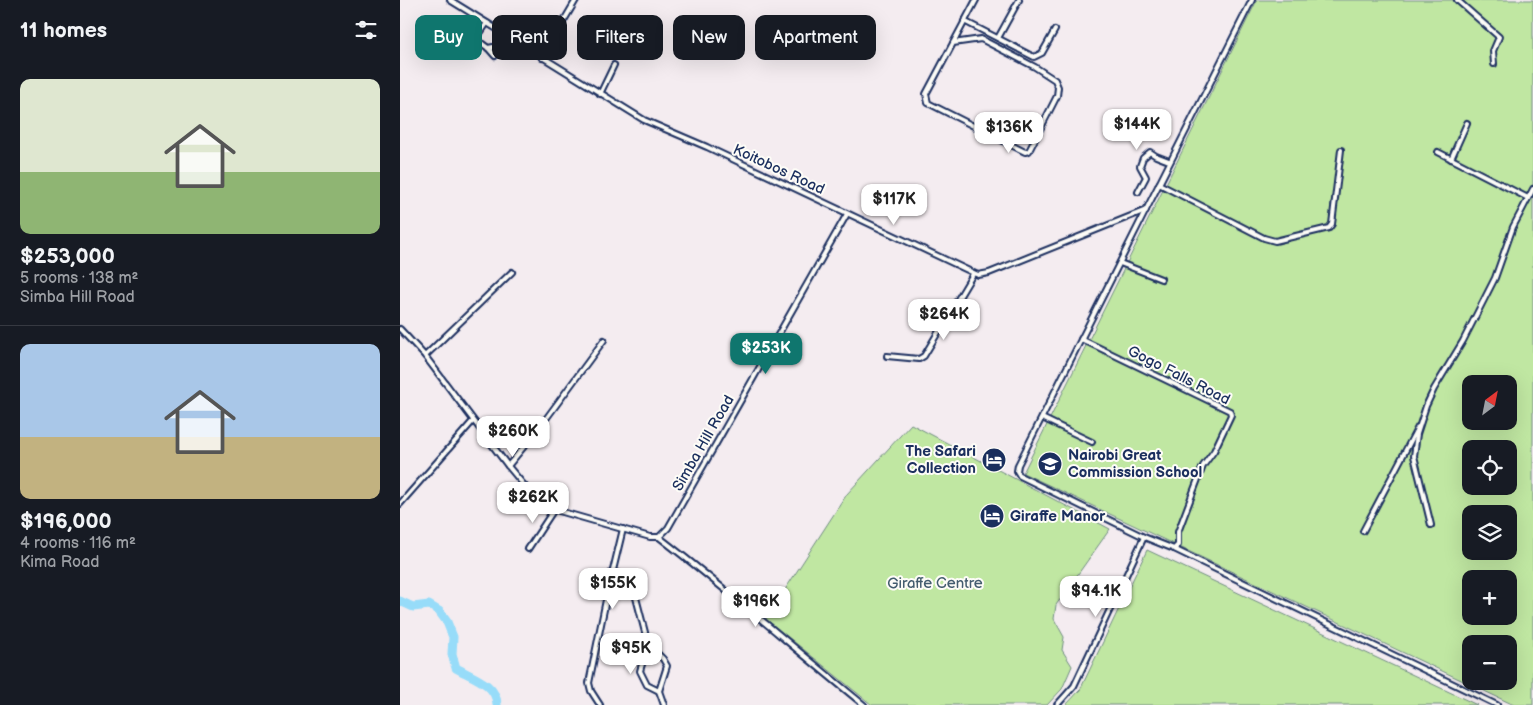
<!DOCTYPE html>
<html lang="en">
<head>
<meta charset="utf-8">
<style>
  body { margin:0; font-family:"Balsamiq Sans",sans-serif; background:#242831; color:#f1f3f6; height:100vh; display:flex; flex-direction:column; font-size:19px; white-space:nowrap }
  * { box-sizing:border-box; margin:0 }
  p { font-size:16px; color:#9ea1a6 }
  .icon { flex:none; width:28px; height:28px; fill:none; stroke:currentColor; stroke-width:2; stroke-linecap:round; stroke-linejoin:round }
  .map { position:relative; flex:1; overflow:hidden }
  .sheet { display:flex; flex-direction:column; background:#171b24; width:400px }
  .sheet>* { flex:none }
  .guide { position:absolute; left:15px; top:15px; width:475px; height:45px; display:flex; gap:10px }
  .needle { width:32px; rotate:32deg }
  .tools { position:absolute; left:1062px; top:375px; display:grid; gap:10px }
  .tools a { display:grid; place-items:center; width:55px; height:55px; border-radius:10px; background:#171b24; box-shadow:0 5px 20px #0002; font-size:25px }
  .price { position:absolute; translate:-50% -42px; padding:0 11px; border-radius:10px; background:#fff; color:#222; font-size:16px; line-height:32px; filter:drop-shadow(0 1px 2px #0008) }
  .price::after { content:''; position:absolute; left:50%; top:30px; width:15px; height:11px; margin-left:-8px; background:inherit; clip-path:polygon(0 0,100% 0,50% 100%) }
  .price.on { background:#0f766e; color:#fff }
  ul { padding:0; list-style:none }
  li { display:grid; align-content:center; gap:10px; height:265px; padding:0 20px }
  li+li { border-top:1px solid #363941 }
  li span { display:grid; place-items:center; height:155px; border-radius:10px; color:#555 }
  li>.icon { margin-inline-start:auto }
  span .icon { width:90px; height:90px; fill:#fffc; stroke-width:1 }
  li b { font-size:21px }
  h2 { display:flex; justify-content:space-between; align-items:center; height:60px; padding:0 20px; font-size:21px }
  .chip { padding:0 18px; border-radius:10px; background:#171b24; box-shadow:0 5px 20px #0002; font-size:18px; line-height:45px }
  .chip.on { background:#0f766e; color:#fff }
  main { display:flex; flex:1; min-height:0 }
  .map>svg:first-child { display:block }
  .green { fill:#c0e7a2; stroke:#6e8b80; fill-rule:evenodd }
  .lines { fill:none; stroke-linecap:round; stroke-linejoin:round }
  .river { stroke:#97dcf9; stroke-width:9 }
  .street-casing { stroke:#1b2f5e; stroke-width:8 }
  .street { stroke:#fdfcf7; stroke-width:4 }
  .labels { text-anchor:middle; stroke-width:4; stroke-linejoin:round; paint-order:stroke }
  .street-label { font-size:15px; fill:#1b2f5e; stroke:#fdfcf7 }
  .poi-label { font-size:15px; font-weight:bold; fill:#1b2f5e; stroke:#fdfcf7; text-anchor:start }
  .park-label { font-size:15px; fill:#445d6f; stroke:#fdfcf7 }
</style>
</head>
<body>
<main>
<section class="sheet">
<h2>11 homes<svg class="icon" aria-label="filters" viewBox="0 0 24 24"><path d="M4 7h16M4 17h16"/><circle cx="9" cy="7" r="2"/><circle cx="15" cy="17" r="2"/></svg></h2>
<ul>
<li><span style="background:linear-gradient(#dfe7d0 60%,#8fb573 0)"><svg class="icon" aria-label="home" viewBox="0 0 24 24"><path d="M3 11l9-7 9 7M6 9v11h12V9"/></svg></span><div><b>$253,000</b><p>5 rooms · 138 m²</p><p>Simba Hill Road</p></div></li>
<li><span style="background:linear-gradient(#a9c7e8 60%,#c2b280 0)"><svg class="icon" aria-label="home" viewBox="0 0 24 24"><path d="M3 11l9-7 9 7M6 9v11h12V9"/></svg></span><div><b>$196,000</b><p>4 rooms · 116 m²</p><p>Kima Road</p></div></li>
</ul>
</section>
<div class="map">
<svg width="1133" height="705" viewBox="0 0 1133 705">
  <rect width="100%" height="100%" fill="#f4ecf0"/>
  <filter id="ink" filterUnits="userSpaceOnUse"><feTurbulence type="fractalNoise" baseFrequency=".02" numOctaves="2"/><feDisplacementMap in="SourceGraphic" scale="10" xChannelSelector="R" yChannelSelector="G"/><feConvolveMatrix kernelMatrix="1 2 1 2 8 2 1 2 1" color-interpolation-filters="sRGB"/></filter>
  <g filter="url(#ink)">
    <g class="green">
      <path d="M857 0H1133V705H1114L623 473ZM1071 384H1109V421H1071ZM1071 449H1109V486H1071ZM1071 514H1109V551H1071ZM1071 579H1109V616H1071ZM1071 644H1109V681H1071Z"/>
      <polygon points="511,424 710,529 656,605 654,619 664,637 662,650 672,666 662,689 647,705 472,705 366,619 447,494"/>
      <polygon points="747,550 1077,705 666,705 680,690"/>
    </g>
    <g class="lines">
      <path class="river" d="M0 601 13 607 29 605 39 611 47 622 53 637 52 654 56 668C72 677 97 684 97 705"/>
      <defs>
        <g id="street">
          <polyline points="50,0 244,120 307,147 578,275 589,273 746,210 852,0"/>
          <polyline points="1057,0 1099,37 1093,51 1094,64"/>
          <polyline points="564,21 634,57 642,53 655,30"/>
          <polyline points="598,38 619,0"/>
          <polyline points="76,39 88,48 95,56"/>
          <polyline points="553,43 581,39 635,67 655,80 658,87 657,96 629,151 625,152 528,103 526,94 576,0"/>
          <polyline points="88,48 93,47 98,54"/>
          <polyline points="47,51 72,45 87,23"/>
          <polyline points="142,58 176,0"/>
          <polyline points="200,94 214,65"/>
          <polyline points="1038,152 1128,198"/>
          <polyline points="1051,159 1067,123"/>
          <polyline points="759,184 864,238 875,241 929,228 932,224 941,150"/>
          <polyline points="738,192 746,177 740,166 743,158 750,152 756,156 769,161"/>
          <polyline points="720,263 761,279"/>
          <polyline points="0,329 25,356 108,466 128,490 159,511 250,537 259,537 268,528 447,214"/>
          <path d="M681 339 830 411 831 415 814 451 803 466 778 532V545L774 549 744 537 620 476 617 471 618 465C661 380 704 295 746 210"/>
          <polyline points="25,356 112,272"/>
          <polyline points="487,356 519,359 524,356 573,274"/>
          <polyline points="642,418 692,442"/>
          <polyline points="108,466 140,427 204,340"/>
          <polyline points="0,504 73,421"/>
          <polyline points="1031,525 1014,456 1017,434 1026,406 1034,389 1063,341 1095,278 1113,227 1133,189"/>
          <polyline points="963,531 1018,427"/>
          <path d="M259 537C329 591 395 649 464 705"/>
          <polyline points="128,549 155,508"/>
          <polyline points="774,549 1097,705"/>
          <polyline points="212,572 225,575 232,582 248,644 263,659 267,666 259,691 264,705"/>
          <polyline points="248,644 240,671 247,685 259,691"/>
          <polyline points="200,705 191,691 189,683 207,595 223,529"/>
          <polyline points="657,705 674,686 744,537"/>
        </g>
      </defs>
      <use href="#street" class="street-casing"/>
      <use href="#street" class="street"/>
    </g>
  </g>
  <defs>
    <symbol id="hotel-disc" viewBox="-11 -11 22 22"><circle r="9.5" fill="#1b2f5e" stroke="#fdfcf7"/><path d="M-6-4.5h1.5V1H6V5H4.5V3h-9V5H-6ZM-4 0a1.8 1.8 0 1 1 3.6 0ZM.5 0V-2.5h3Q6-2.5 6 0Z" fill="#fff"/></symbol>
    <symbol id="school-disc" viewBox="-11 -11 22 22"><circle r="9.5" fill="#1b2f5e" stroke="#fdfcf7"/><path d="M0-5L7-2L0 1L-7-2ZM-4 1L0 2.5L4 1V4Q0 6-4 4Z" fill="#fff"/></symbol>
  </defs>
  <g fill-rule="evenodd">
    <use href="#hotel-disc" x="580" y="446" width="28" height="28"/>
    <use href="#school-disc" x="636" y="450" width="28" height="28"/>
    <use href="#hotel-disc" x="578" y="502" width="28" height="28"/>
  </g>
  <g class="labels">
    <g class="street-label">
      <text transform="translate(379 169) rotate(25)" y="5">Koitobos Road</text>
      <text transform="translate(779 375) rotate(27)" y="5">Gogo Falls Road</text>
      <text transform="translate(303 443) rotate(-60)" y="5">Simba Hill Road</text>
    </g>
    <g class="poi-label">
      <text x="576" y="456" text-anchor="end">The Safari<tspan x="576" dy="17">Collection</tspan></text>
      <text x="668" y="460">Nairobi Great<tspan x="668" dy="17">Commission School</tspan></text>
      <text x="610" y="521">Giraffe Manor</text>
    </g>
    <g class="park-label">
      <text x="535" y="588">Giraffe Centre</text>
    </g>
  </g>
</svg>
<div class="tools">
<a><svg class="needle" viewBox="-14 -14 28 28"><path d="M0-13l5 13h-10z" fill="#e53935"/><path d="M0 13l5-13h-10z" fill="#9ea1a6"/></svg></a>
<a><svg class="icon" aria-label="locate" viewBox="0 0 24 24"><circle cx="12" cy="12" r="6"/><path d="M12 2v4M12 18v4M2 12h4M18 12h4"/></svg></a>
<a><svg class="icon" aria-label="layers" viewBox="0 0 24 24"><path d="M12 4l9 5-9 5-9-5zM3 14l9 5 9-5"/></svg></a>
<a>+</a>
<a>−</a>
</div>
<b class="price" style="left:737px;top:151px">$144K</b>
<b class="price" style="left:609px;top:154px">$136K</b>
<b class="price" style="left:494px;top:226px">$117K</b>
<b class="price" style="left:544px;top:341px">$264K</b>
<b class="price on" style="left:366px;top:375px">$253K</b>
<b class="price" style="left:113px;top:458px">$260K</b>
<b class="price" style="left:133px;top:524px">$262K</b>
<b class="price" style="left:213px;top:610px">$155K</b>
<b class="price" style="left:696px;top:618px">$94.1K</b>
<b class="price" style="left:356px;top:628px">$196K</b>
<b class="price" style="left:231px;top:675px">$95K</b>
<div class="guide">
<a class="chip on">Buy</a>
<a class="chip">Rent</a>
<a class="chip">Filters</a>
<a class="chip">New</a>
<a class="chip">Apartment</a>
</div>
</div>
</main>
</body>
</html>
